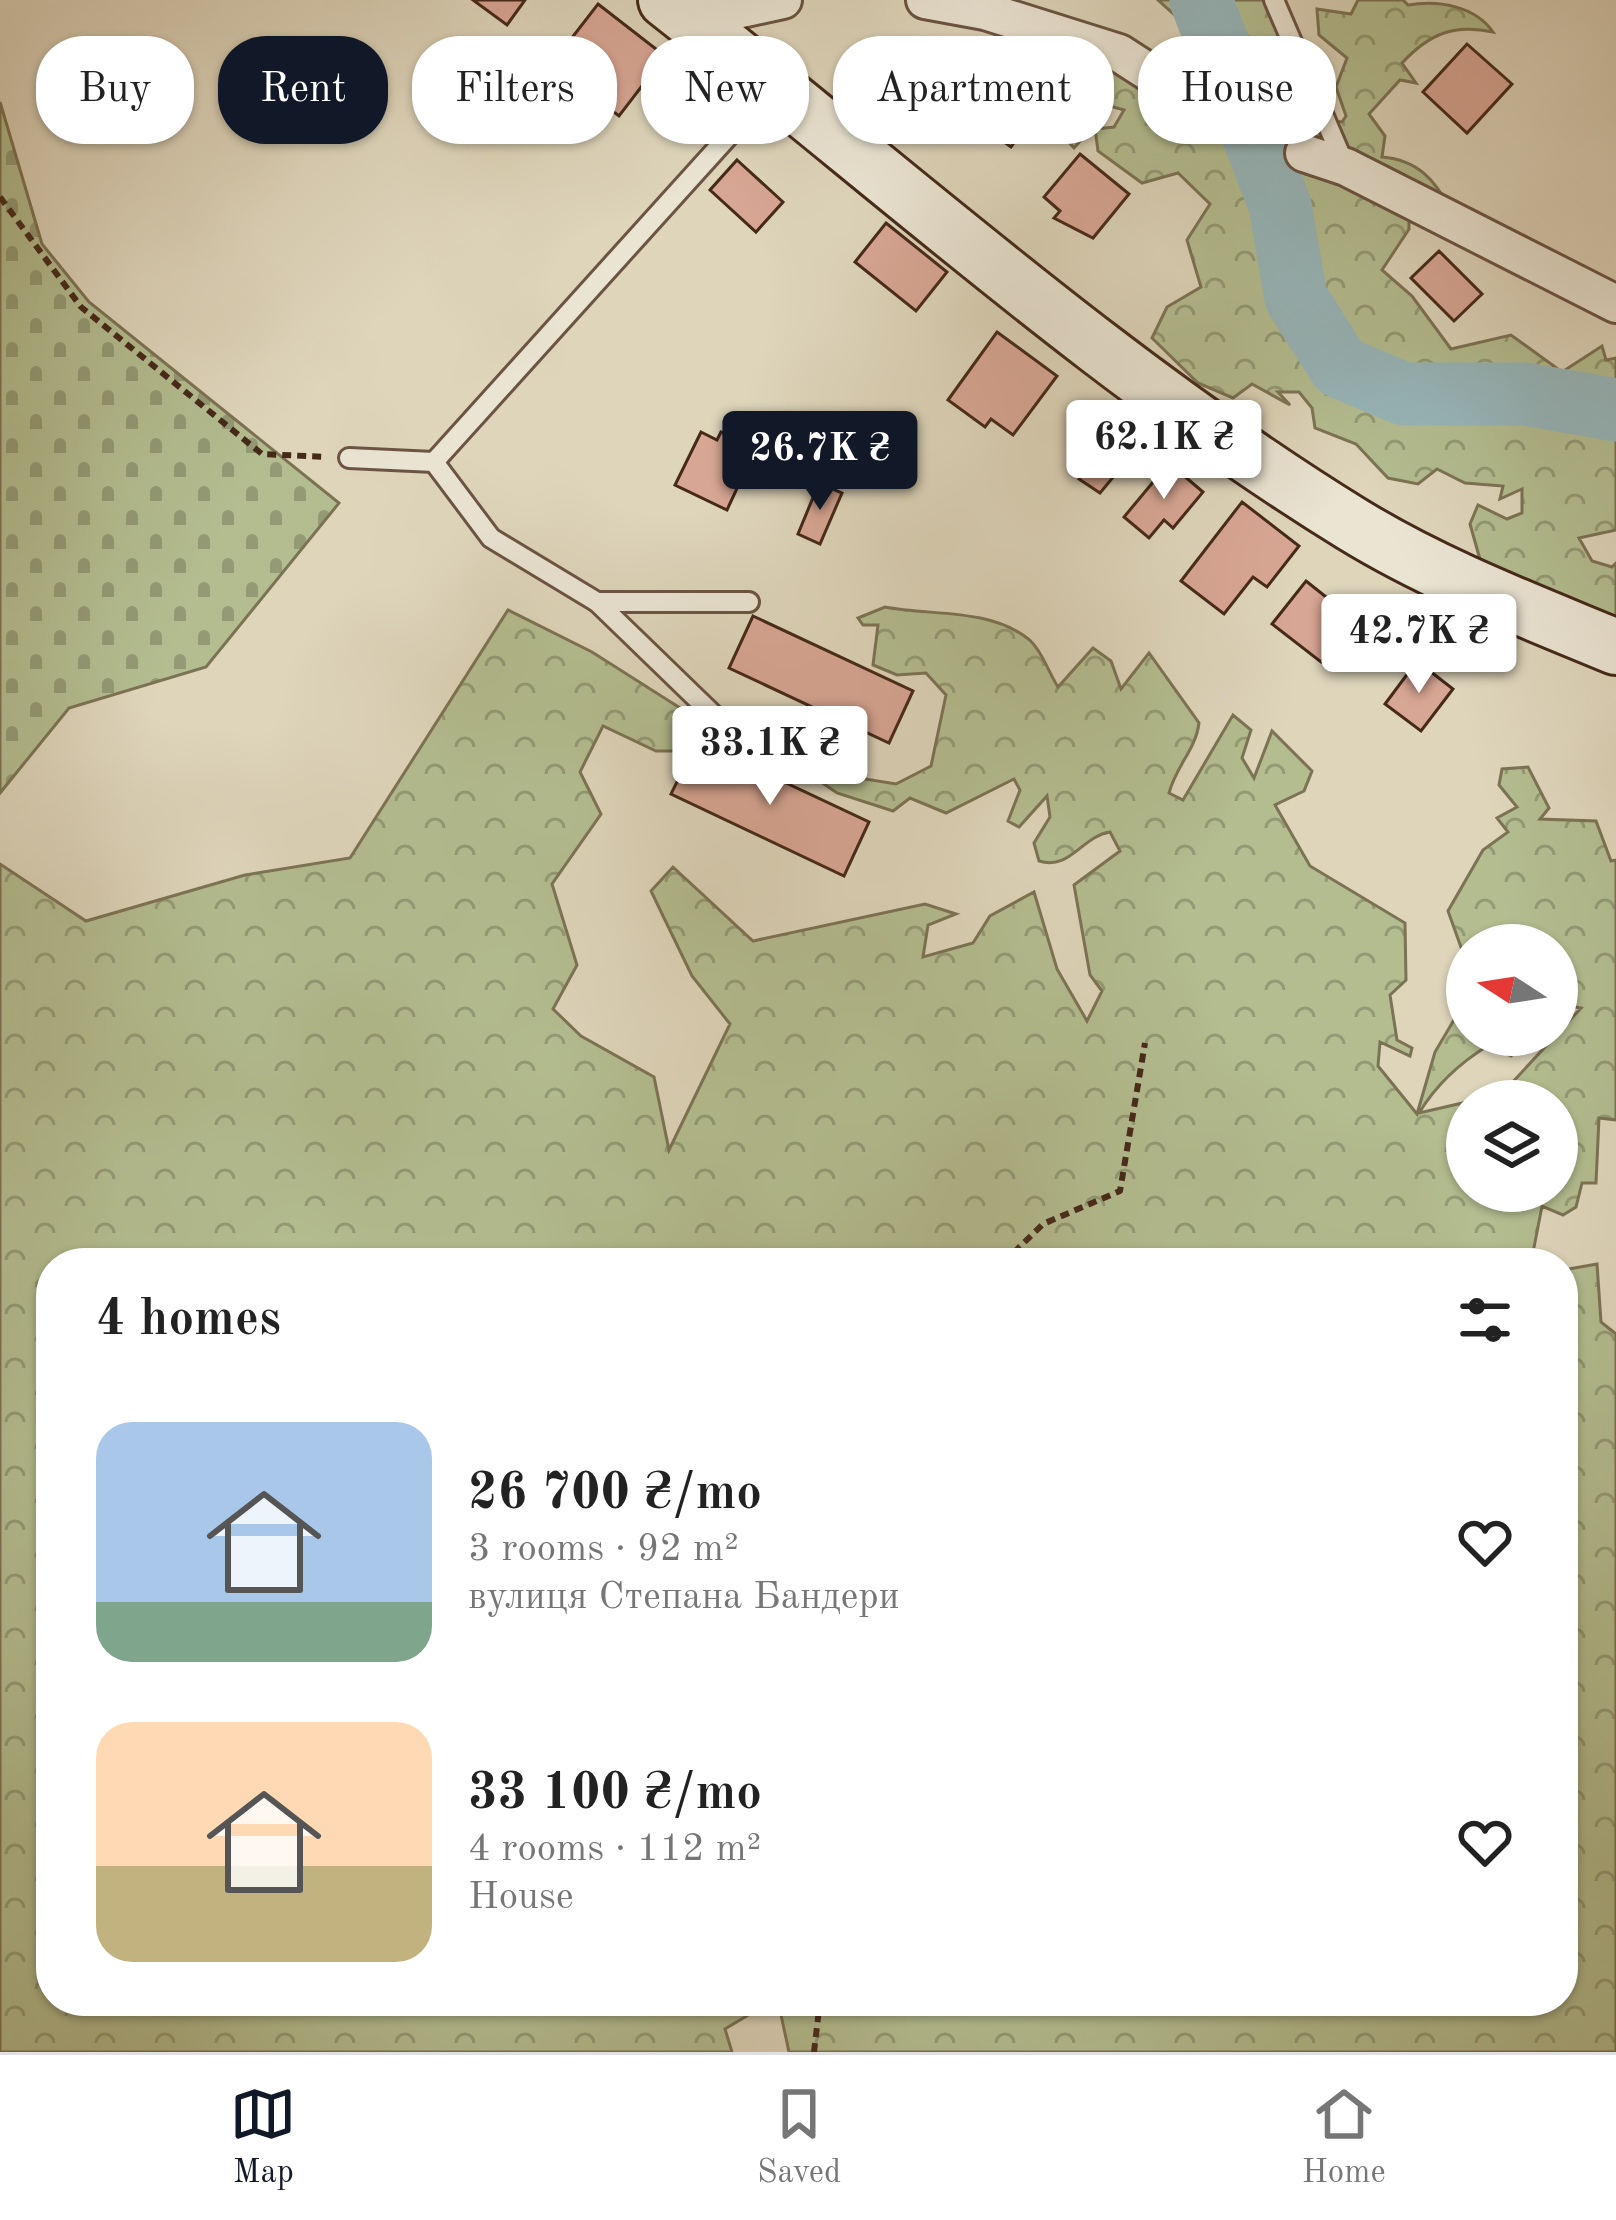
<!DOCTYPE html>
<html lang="en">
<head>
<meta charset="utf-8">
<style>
  body { margin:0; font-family:"Old Standard TT",serif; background:#f6f6f6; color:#222; height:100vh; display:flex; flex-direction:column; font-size:45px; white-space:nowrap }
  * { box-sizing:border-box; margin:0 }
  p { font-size:39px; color:#767676 }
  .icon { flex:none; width:66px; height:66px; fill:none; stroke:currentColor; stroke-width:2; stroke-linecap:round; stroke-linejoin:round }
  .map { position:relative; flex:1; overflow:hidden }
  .panel { position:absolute; left:36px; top:1248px; width:1542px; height:768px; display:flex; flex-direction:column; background:#fff; border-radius:48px; box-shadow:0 3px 9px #0004 }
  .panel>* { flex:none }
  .guide { position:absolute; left:36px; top:36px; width:1545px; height:108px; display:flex; gap:24px }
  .needle { width:78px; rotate:282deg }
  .fabs { position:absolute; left:1446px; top:924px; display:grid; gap:24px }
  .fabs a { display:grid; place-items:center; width:132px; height:132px; border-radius:50%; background:#fff; box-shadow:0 3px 9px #0004; font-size:60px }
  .price { position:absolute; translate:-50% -102px; padding:0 27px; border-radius:12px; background:#fff; color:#222; font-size:39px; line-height:78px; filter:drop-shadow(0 3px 6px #0008) }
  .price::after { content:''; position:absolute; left:50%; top:72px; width:36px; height:27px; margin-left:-18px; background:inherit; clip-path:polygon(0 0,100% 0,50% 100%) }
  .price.current { background:#111827; color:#fff }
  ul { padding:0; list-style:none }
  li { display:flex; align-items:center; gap:36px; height:300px; padding:0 60px }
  li span { display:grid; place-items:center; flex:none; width:336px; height:240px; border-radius:36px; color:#555 }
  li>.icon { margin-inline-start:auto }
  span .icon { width:144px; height:144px; fill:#fffc; stroke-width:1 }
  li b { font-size:51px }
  h2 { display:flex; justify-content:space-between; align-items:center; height:144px; padding:0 60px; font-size:51px }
  .tag { padding:0 42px; border-radius:48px; background:#fff; box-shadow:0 3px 9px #0004; font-size:42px; line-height:108px }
  .tag.current { background:#111827; color:#fff }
  .dock { display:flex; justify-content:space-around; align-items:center; height:168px; border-top:3px solid #e0e0e0; background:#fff; font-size:33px; color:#767676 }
  .dock a { display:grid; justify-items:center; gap:6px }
  .dock .current { color:#111827 }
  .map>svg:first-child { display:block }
  .forest { fill:url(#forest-crowns); stroke:#7c7354; stroke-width:3 }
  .cemetery { fill:url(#cemetery-stones); stroke:#7c7354; stroke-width:3 }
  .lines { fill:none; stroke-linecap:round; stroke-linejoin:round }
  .river { stroke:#97b6ba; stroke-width:63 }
  .building { fill:#d8a694; stroke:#452919; stroke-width:3 }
  .service-casing { stroke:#6b5442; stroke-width:24 }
  .minor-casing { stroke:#6b5442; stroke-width:42 }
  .secondary-casing { stroke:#452919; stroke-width:60 }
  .path { stroke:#452919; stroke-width:6; stroke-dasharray:9 6; stroke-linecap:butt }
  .service { stroke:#eae4d3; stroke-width:18 }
  .minor { stroke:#eae4d3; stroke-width:36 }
  .secondary { stroke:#eae4d3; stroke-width:54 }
</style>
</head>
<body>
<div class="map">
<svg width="1616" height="2052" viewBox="0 0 1616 2052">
  <defs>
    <pattern id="forest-crowns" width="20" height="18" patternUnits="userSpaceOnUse" patternTransform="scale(3)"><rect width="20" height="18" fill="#b3bd90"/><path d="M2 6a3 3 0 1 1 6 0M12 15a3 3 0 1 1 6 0" fill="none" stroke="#939a75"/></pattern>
    <pattern id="cemetery-stones" width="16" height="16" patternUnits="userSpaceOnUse" patternTransform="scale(3)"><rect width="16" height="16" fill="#b3bd90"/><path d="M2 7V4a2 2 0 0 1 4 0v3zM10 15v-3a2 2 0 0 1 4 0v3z" fill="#939a75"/></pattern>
  </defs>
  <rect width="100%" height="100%" fill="#ded5bb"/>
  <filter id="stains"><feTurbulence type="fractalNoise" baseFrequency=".00167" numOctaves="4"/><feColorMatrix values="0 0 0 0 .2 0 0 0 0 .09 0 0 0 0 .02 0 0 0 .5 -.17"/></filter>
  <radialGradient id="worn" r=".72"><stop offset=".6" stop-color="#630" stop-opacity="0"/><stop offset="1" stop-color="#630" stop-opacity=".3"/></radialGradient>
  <g class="forest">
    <path d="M1158 0H1266L1322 119 1342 122 1346 116 1336 87 1347 58 1319 35 1317 9 1351 14 1358 0H1403L1408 5C1439 0 1475 6 1493 32 1454 24 1430 33 1402 63L1416 83 1400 80 1369 114 1385 136 1382 157C1418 160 1435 180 1451 210L1409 197V229L1382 270 1412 296 1451 349 1511 335 1562 372 1602 346 1606 360 1616 358V530L1579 538 1592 561 1612 567 1616 563V619L1483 570 1470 524 1478 505 1507 519 1522 513V489L1500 499 1503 486 1465 483 1437 469 1418 484 1388 478 1356 444 1315 428 1312 408 1299 392H1278L1290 405 1252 384 1233 398 1198 383 1152 338 1167 307 1201 287 1187 240 1210 204 1178 173 1142 183 1098 151 1095 129 1114 127 1124 110 1099 103 1069 114 1081 140 1074 148 1047 118V96L1033 83 1061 88 1073 79 1061 62 1067 52 1111 65 1222 122 1224 105 1208 97 1210 81 1178 62 1186 27 1206 37 1192 12 1177 17Z"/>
    <path d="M885 607C931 616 988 608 1027 638 1040 647 1049 673 1058 687L1093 648 1111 661 1121 689 1149 653 1199 723C1196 749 1176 766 1169 793L1183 800 1233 715 1251 730 1242 758 1254 778 1272 731 1312 771 1304 791 1275 805 1310 866 1405 923 1406 980 1390 995 1397 1040 1412 1048 1410 1056 1380 1042 1378 1066 1417 1114 1435 1052 1467 998V1035H1533L1511 1056 1489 1045C1461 1062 1436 1085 1419 1113L1467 1102V1191H1557V1101H1470L1510 1085 1581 1008 1557 1004 1562 951 1557 945H1467V964L1448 911 1483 850 1508 832 1497 818 1517 807 1499 785 1502 769 1528 767 1549 808 1540 819 1596 821 1611 861 1616 860V1120L1599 1118 1596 1183H1582L1576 1207 1563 1215 1542 1206 1531 1263H51V2001H749L750 2014 725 2029 732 2052H0V864L86 921 245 875 350 858 508 610 592 652 707 725 686 751H656L603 726 580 772 601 814 552 884 577 965 553 1009 581 1036 654 1077 669 1150 730 1024 692 976 651 891 673 867 753 941 925 904 956 914 928 925 923 957 973 943 990 916 1034 892 1057 969 1087 1021 1102 991 1090 975 1074 885 1120 851 1110 832C1082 836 1070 871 1039 861L1034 843 1050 817 1047 796 1019 827 1008 821 1020 790 1014 779 946 813 910 798 893 811 837 793 818 780 847 776 896 784 931 766 946 695 926 673 897 675 873 665 878 625H863L858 618Z"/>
    <polygon points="1597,1264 1601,1322 1616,1334 1616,2052 789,2052 778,2001 1563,2001 1563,1270"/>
  </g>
  <polygon class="cemetery" points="0,102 42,244 89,302 339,503 206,667 69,708 0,793"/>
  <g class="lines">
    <polyline class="river" points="1201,0 1280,205 1296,298 1340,367 1404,394 1525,394 1616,410"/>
  </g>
  <g class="building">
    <polygon points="473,0 525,0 507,25"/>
    <polygon points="598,4 665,56 619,116 577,84 590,68 564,48"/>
    <polygon points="1467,44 1512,84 1467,133 1423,92"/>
    <polygon points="1012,82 1042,103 1011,147 981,126"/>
    <polygon points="1080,154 1129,194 1093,238 1054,218 1060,211 1044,197"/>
    <polygon points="737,160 783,202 756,232 710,190"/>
    <polygon points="886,223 947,272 916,311 855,262"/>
    <polygon points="1439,251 1482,294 1454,321 1411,278"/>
    <polygon points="997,332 1057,376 1013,435 991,419 985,427 948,400"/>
    <polygon points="701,432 717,440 721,432 740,441 736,449 752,456 727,510 675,485"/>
    <polygon points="1106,435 1134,452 1100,493 1079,479"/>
    <polygon points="1169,463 1203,492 1173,528 1164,520 1149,538 1124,517"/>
    <polygon points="819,483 842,493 820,544 798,534"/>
    <polygon points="1242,502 1299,546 1267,587 1253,577 1224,614 1181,581"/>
    <polygon points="1306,581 1355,620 1321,662 1272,624"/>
    <polygon points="753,616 913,691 889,743 729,668"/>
    <polygon points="1417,661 1453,689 1421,731 1385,704"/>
    <polygon points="697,741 869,822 844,876 671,794"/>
  </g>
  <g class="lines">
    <defs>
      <g id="service">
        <polyline points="1274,0 1344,163"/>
        <polyline points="349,458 434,462 771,89"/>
        <polyline points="434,462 491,538 597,602 749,602"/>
        <polyline points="597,602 725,726"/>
      </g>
      <g id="minor">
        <polyline points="925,0 985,11 1119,53 1195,102"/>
        <polyline points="691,20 783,0"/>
        <polyline points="1304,153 1346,167 1616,304"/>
      </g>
      <path id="secondary" d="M666 0C891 177 1107 373 1352 524 1435 575 1527 610 1616 647"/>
    </defs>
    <use href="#service" class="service-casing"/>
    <use href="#minor" class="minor-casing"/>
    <use href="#secondary" class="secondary-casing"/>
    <g class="path">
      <polyline points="0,197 81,307 262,454 327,457"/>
      <polyline points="1003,1263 1043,1224 1120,1191 1145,1043"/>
      <polyline points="814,2052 820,2001"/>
    </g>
    <use href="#service" class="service"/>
    <use href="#minor" class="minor"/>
    <use href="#secondary" class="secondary"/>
  </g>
  <rect width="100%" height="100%" filter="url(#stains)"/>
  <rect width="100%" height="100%" fill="url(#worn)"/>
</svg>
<div class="fabs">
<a><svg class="needle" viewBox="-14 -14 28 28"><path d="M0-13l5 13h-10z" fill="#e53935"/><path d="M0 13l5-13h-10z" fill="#767676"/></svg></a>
<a><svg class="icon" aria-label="layers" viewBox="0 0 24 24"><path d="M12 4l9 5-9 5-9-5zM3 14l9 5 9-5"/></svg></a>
</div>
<b class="price" style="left:1164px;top:502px">62.1K ₴</b>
<b class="price current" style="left:820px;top:513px">26.7K ₴</b>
<b class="price" style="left:1419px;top:696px">42.7K ₴</b>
<b class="price" style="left:770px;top:808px">33.1K ₴</b>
<div class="guide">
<a class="tag">Buy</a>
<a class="tag current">Rent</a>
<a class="tag">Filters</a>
<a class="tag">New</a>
<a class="tag">Apartment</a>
<a class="tag">House</a>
</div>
<section class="panel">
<h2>4 homes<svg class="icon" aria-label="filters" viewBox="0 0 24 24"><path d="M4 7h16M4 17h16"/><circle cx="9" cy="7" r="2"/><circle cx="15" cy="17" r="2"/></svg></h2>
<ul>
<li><span style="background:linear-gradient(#a9c7e8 75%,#7fa58c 0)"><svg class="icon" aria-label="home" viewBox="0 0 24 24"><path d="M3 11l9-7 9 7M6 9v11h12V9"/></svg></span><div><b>26 700 ₴/mo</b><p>3 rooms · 92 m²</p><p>вулиця Степана Бандери</p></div><svg class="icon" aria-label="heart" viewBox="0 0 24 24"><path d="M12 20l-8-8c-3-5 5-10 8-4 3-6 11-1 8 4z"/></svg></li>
<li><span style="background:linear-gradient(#ffd9b3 60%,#c2b280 0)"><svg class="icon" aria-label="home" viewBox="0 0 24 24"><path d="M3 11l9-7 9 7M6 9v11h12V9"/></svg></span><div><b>33 100 ₴/mo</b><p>4 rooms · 112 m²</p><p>House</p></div><svg class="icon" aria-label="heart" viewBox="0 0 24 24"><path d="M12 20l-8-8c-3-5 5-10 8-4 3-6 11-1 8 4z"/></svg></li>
</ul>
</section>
</div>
<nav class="dock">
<a class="current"><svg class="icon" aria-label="map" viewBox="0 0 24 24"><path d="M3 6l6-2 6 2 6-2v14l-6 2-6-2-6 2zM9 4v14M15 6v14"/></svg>Map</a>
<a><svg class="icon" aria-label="saved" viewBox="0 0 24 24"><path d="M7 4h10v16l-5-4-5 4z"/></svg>Saved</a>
<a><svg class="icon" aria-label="home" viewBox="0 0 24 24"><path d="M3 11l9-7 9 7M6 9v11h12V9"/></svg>Home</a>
</nav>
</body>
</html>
